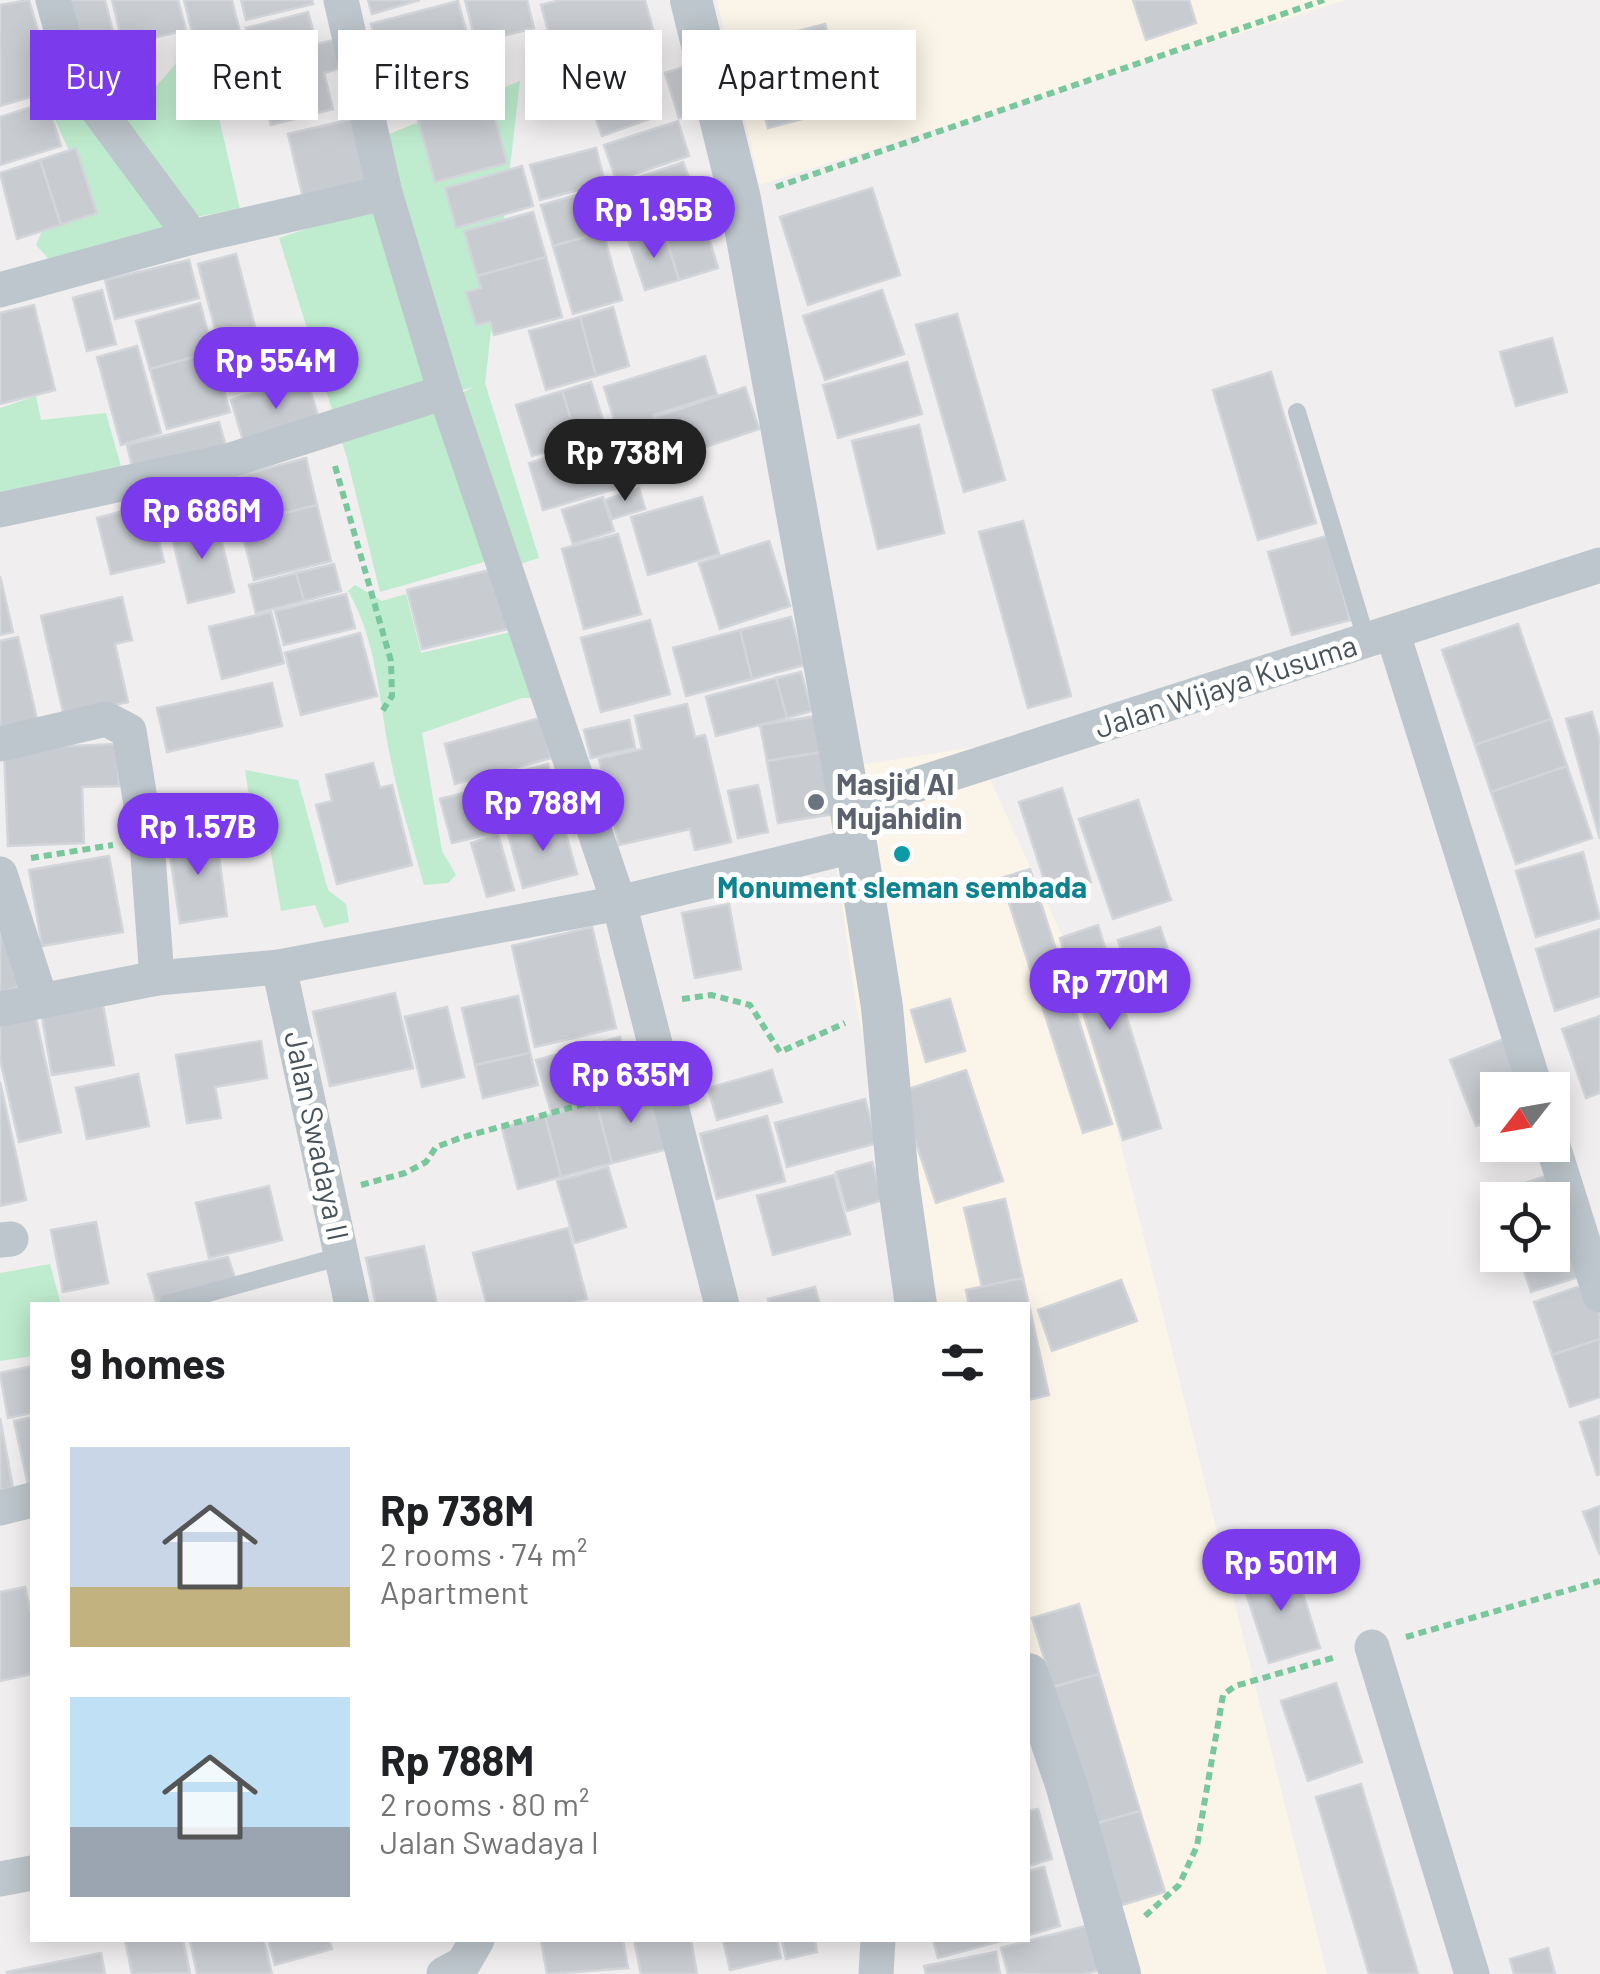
<!DOCTYPE html>
<html lang="en">
<head>
<meta charset="utf-8">
<style>
  body { margin:0; font-family:Barlow,sans-serif; background:#f2f2f2; color:#202124; height:100vh; display:flex; flex-direction:column; font-size:38px; white-space:nowrap }
  * { box-sizing:border-box; margin:0 }
  p { font-size:32px; color:#757577 }
  .icon { flex:none; width:55px; height:55px; fill:none; stroke:currentColor; stroke-width:2; stroke-linecap:round; stroke-linejoin:round }
  .map { position:relative; flex:1; overflow:hidden }
  .sheet { position:absolute; left:30px; top:1302px; width:1000px; height:640px; display:flex; flex-direction:column; background:#fff; border-radius:0px; box-shadow:0 5px 25px #0003 }
  .sheet>* { flex:none }
  .top-card { position:absolute; left:30px; top:30px; width:1000px; height:90px; display:flex; gap:20px }
  .needle { width:65px; rotate:239deg }
  .controls { position:absolute; left:1480px; top:1072px; display:grid; gap:20px }
  .controls a { display:grid; place-items:center; width:90px; height:90px; border-radius:0px; background:#fff; box-shadow:0 5px 25px #0003; font-size:50px }
  .price { position:absolute; translate:-50% -85px; padding:0 22px; border-radius:35px; background:#7c3aed; color:#fff; font-size:32px; line-height:65px; filter:drop-shadow(0 2px 5px #0008) }
  .price::after { content:''; position:absolute; left:50%; top:60px; width:30px; height:22px; margin-left:-15px; background:inherit; clip-path:polygon(0 0,100% 0,50% 100%) }
  .price.on { background:#222; color:#fff }
  ul { padding:0; list-style:none }
  li { display:flex; align-items:center; gap:30px; height:250px; padding:0 40px }
  li span { display:grid; place-items:center; flex:none; width:280px; height:200px; border-radius:0px; color:#555 }
  li>.icon { margin-inline-start:auto }
  span .icon { width:120px; height:120px; fill:#fffc; stroke-width:1 }
  li b { font-size:42px }
  h2 { display:flex; justify-content:space-between; align-items:center; height:120px; padding:0 40px; font-size:42px }
  .pill { padding:0 35px; border-radius:0px; background:#fff; box-shadow:0 5px 25px #0003; font-size:35px; line-height:90px }
  .pill.on { background:#7c3aed; color:#fff }
  .map>svg:first-child { display:block }
  .commercial { fill:#fbf4e8 }
  .green { fill:#bfecce }
  .building { fill:#c8cbd0; stroke:#d2d5d9; stroke-width:2.5 }
  .lines { fill:none; stroke-linecap:round; stroke-linejoin:round }
  .path { stroke:#79c79c; stroke-width:6; stroke-dasharray:8 5; stroke-linecap:butt }
  .service { stroke:#bdc6cc; stroke-width:18 }
  .minor { stroke:#bdc6cc; stroke-width:35 }
  .tertiary { stroke:#bdc6cc; stroke-width:42 }
  .worship-dot { fill:#6b7280; stroke:#fff; stroke-width:4 }
  .culture-dot { fill:#0f9aa8; stroke:#fff; stroke-width:4 }
  .labels { text-anchor:middle; stroke-width:10; stroke-linejoin:round; paint-order:stroke }
  .street-label { font-size:30px; fill:#47525a; stroke:#fff }
  .worship-label { font-size:30px; font-weight:bold; fill:#5b616d; stroke:#fff; text-anchor:start }
  .culture-label { font-size:30px; font-weight:bold; fill:#0d838f; stroke:#fff }
</style>
</head>
<body>
<div class="map">
<svg width="1600" height="1974" viewBox="0 0 1600 1974">
  <rect width="100%" height="100%" fill="#f0eeee"/>
  <g class="commercial">
    <polygon points="717,0 1346,0 760,185"/>
    <polygon points="975,747 1077,968 1327,1974 1132,1974 1028,1691 1028,1305 920,1305 905,1196 857,1012 823,771"/>
  </g>
  <g class="green">
    <polygon points="200,36 240,209 196,217 65,277 36,245 42,231 97,213 47,102 45,68 105,145"/>
    <polygon points="520,81 485,383 539,558 507,568 455,396 474,387 451,393 377,139"/>
    <polygon points="385,203 491,560 380,592 347,458 279,238"/>
    <polygon points="36,396 41,420 106,413 122,470 0,504 0,408"/>
    <path d="M355 585 382 601 406 594 421 653 515 631 536 698H522L422 733 442 851 456 875 448 883 424 885C412 842 399 800 390 756 379 702 377 640 348 591Z"/>
    <polygon points="245,770 298,780 328,890 346,904 349,922 324,928 315,905 281,911 265,819 252,815"/>
    <polygon points="50,1264 61,1305 32,1305 32,1356 0,1361 0,1273"/>
  </g>
  <g class="building">
    <polygon points="29,0 55,90 0,106 0,5"/>
    <polygon points="73,0 105,0 118,52 79,63 63,3"/>
    <polygon points="112,0 178,0 186,30 123,45"/>
    <polygon points="184,0 232,0 242,41 197,51"/>
    <polygon points="241,0 312,0 313,4 246,20"/>
    <polygon points="368,0 420,0 372,14"/>
    <polygon points="465,0 527,0 534,28 476,43"/>
    <polygon points="561,0 645,0 656,41 558,67 541,5"/>
    <polygon points="1133,0 1189,0 1196,23 1146,40"/>
    <polygon points="458,1 478,75 391,98 371,24"/>
    <polygon points="308,12 317,44 338,39 345,67 324,73 333,109 271,125 246,28"/>
    <polygon points="825,24 847,107 768,128 745,45"/>
    <polygon points="699,62 713,107 679,118 665,73"/>
    <polygon points="641,78 655,117 602,136 588,96"/>
    <polygon points="485,79 507,163 435,182 412,98"/>
    <polygon points="47,102 61,146 0,165 0,117"/>
    <polygon points="356,118 371,182 303,198 288,134"/>
    <polygon points="678,121 689,156 616,180 604,145"/>
    <polygon points="76,148 97,213 61,225 40,160"/>
    <polygon points="596,148 605,183 540,200 530,165"/>
    <polygon points="40,160 61,225 17,239 0,173"/>
    <polygon points="683,162 699,205 623,233 608,188"/>
    <polygon points="522,166 533,206 456,228 445,188"/>
    <polygon points="872,188 900,275 808,305 780,217"/>
    <polygon points="591,191 603,232 553,246 541,205"/>
    <polygon points="533,212 546,257 477,276 464,231"/>
    <polygon points="703,219 718,268 679,280 664,232"/>
    <polygon points="603,232 622,300 573,314 553,246"/>
    <polygon points="664,232 679,280 645,290 629,242"/>
    <polygon points="236,254 260,346 222,355 198,264"/>
    <polygon points="546,257 562,317 494,335 490,322 476,325 466,292 481,288 477,276"/>
    <polygon points="189,260 199,298 115,319 105,280"/>
    <polygon points="102,290 116,344 87,351 73,298"/>
    <polygon points="882,290 904,354 825,380 803,316"/>
    <polygon points="200,303 213,352 150,369 136,321"/>
    <polygon points="34,305 55,390 0,404 0,313"/>
    <polygon points="613,307 629,366 596,376 580,317"/>
    <polygon points="957,314 1005,480 964,492 916,325"/>
    <polygon points="580,317 596,376 546,390 529,331"/>
    <polygon points="1552,338 1567,392 1516,406 1500,352"/>
    <polygon points="137,346 161,433 121,445 97,357"/>
    <polygon points="213,352 230,412 167,429 150,369"/>
    <polygon points="705,356 717,395 653,415 671,475 634,485 604,387"/>
    <polygon points="907,362 922,414 838,438 823,385"/>
    <polygon points="1271,372 1316,523 1258,540 1213,390"/>
    <polygon points="306,377 321,425 245,447 231,400"/>
    <polygon points="591,382 607,433 578,442 562,391"/>
    <polygon points="745,387 759,429 670,459 656,417"/>
    <polygon points="562,391 578,442 532,456 516,405"/>
    <polygon points="219,422 227,450 134,474 127,445"/>
    <polygon points="919,425 944,533 878,549 852,441"/>
    <polygon points="612,438 626,486 543,510 529,463"/>
    <polygon points="306,458 317,505 240,524 227,479"/>
    <polygon points="639,488 645,509 612,519 605,500"/>
    <polygon points="603,497 614,531 573,544 562,510"/>
    <polygon points="702,497 719,554 648,575 631,517"/>
    <polygon points="150,504 164,562 111,574 97,518"/>
    <polygon points="317,505 331,561 254,580 240,524"/>
    <polygon points="1023,521 1071,696 1028,708 979,532"/>
    <polygon points="217,522 234,592 188,603 171,533"/>
    <polygon points="618,534 641,614 584,629 562,549"/>
    <polygon points="1327,536 1350,620 1292,635 1268,552"/>
    <polygon points="769,541 790,606 720,629 699,563"/>
    <polygon points="334,564 341,591 304,601 296,573"/>
    <polygon points="502,567 516,627 422,649 407,590"/>
    <polygon points="296,573 304,601 256,613 249,585"/>
    <polygon points="0,576 13,632 0,635"/>
    <polygon points="346,594 355,628 284,645 275,611"/>
    <polygon points="122,597 132,640 115,644 128,702 64,716 41,616"/>
    <polygon points="271,612 284,663 222,679 209,627"/>
    <polygon points="791,617 804,665 752,679 740,630"/>
    <polygon points="650,620 670,694 601,712 581,638"/>
    <polygon points="1518,624 1551,719 1475,745 1442,650"/>
    <polygon points="740,630 752,679 686,696 673,648"/>
    <polygon points="360,633 377,696 301,715 285,653"/>
    <polygon points="18,637 37,719 0,728 0,641"/>
    <polygon points="801,672 812,711 787,718 776,678"/>
    <polygon points="776,678 787,718 716,736 706,697"/>
    <polygon points="272,683 282,726 167,752 157,708"/>
    <polygon points="687,704 695,737 705,735 731,842 695,850 690,829 619,845 599,759 642,749 635,716"/>
    <polygon points="1592,712 1600,741 1600,839 1566,719"/>
    <polygon points="823,715 829,751 767,761 760,725"/>
    <polygon points="540,718 551,758 455,784 445,744"/>
    <polygon points="1551,719 1567,766 1491,792 1475,745"/>
    <polygon points="629,720 635,748 591,758 584,730"/>
    <polygon points="117,744 119,786 82,787 84,843 8,846 4,749"/>
    <polygon points="829,751 840,813 778,823 767,761"/>
    <polygon points="373,763 380,788 392,785 412,865 337,884 316,805 332,801 326,775"/>
    <polygon points="548,764 560,815 504,829 492,779"/>
    <polygon points="1567,766 1592,838 1516,864 1491,792"/>
    <polygon points="758,785 768,832 738,838 728,791"/>
    <polygon points="491,786 503,831 452,843 440,799"/>
    <polygon points="1062,788 1091,882 1049,895 1019,802"/>
    <polygon points="1138,800 1171,900 1113,919 1079,819"/>
    <polygon points="562,819 577,874 523,888 508,834"/>
    <polygon points="216,834 227,916 180,923 168,841"/>
    <polygon points="498,834 514,890 487,897 471,843"/>
    <polygon points="1583,852 1600,918 1536,937 1516,871"/>
    <polygon points="109,856 123,932 42,946 29,870"/>
    <polygon points="1030,869 1112,1124 1083,1133 1001,878"/>
    <polygon points="729,904 741,969 695,978 682,913"/>
    <polygon points="0,923 27,984 0,993"/>
    <polygon points="1098,925 1161,1128 1123,1140 1060,938"/>
    <polygon points="592,927 616,1028 535,1047 512,946"/>
    <polygon points="1160,927 1177,976 1134,991 1118,940"/>
    <polygon points="1600,929 1600,996 1555,1011 1536,949"/>
    <polygon points="395,993 413,1068 330,1086 313,1012"/>
    <polygon points="518,996 530,1053 475,1065 462,1008"/>
    <polygon points="950,999 965,1051 926,1062 911,1010"/>
    <polygon points="103,1005 114,1065 52,1075 42,1016"/>
    <polygon points="447,1007 464,1077 422,1087 405,1017"/>
    <polygon points="35,1015 61,1132 19,1142 0,1059 0,1022"/>
    <polygon points="1600,1016 1600,1093 1586,1098 1562,1029"/>
    <polygon points="1511,1036 1532,1090 1498,1090 1498,1118 1476,1126 1450,1060"/>
    <polygon points="620,1037 634,1089 551,1112 536,1060"/>
    <polygon points="261,1041 267,1078 215,1087 221,1118 187,1123 176,1055"/>
    <polygon points="530,1053 538,1085 483,1098 475,1065"/>
    <polygon points="772,1070 782,1102 717,1120 708,1088"/>
    <polygon points="966,1070 1003,1181 936,1203 899,1092"/>
    <polygon points="138,1074 149,1126 87,1139 76,1088"/>
    <polygon points="0,1082 26,1200 0,1206"/>
    <polygon points="650,1088 667,1149 612,1163 596,1103"/>
    <polygon points="865,1099 877,1143 787,1167 775,1123"/>
    <polygon points="596,1103 612,1163 561,1177 545,1116"/>
    <polygon points="545,1116 561,1177 518,1189 502,1128"/>
    <polygon points="767,1116 785,1181 717,1199 700,1134"/>
    <polygon points="872,1162 883,1200 847,1211 836,1172"/>
    <polygon points="608,1167 626,1227 575,1243 557,1181"/>
    <polygon points="1558,1172 1591,1273 1531,1292 1519,1255 1552,1255 1552,1200 1501,1200 1498,1192"/>
    <polygon points="834,1175 850,1234 773,1255 757,1196"/>
    <polygon points="269,1186 282,1240 209,1258 196,1203"/>
    <polygon points="1005,1199 1023,1278 982,1287 964,1208"/>
    <polygon points="96,1222 108,1283 63,1292 51,1230"/>
    <polygon points="568,1228 587,1299 566,1305 487,1305 473,1253"/>
    <polygon points="424,1246 437,1305 376,1305 366,1258"/>
    <polygon points="228,1257 236,1281 156,1301 148,1274"/>
    <polygon points="1023,1278 1049,1395 1028,1400 1028,1305 969,1305 966,1290"/>
    <polygon points="1121,1280 1137,1321 1052,1351 1038,1310"/>
    <polygon points="1589,1283 1600,1317 1600,1339 1552,1355 1534,1302"/>
    <polygon points="815,1287 820,1305 770,1305 768,1299"/>
    <polygon points="1600,1339 1600,1397 1570,1407 1552,1355"/>
    <polygon points="32,1366 32,1413 8,1418 0,1373"/>
    <polygon points="1600,1416 1600,1474 1597,1475 1580,1422"/>
    <polygon points="32,1417 32,1494 30,1494 14,1421"/>
    <polygon points="0,1418 13,1488 0,1490"/>
    <polygon points="1600,1506 1600,1555 1583,1512"/>
    <polygon points="1294,1565 1320,1648 1269,1663 1242,1581"/>
    <polygon points="25,1587 32,1619 32,1674 0,1681 0,1592"/>
    <polygon points="1079,1604 1099,1674 1053,1687 1032,1618"/>
    <polygon points="1099,1674 1140,1811 1094,1824 1053,1687"/>
    <polygon points="1336,1683 1362,1762 1308,1781 1281,1701"/>
    <polygon points="1361,1784 1418,1974 1369,1974 1316,1797"/>
    <polygon points="1038,1809 1052,1859 1028,1866 1028,1811"/>
    <polygon points="1140,1811 1165,1892 1119,1906 1094,1824"/>
    <polygon points="1044,1867 1060,1926 1028,1935 1028,1871"/>
    <polygon points="1089,1925 1101,1970 1084,1974 1008,1974 1001,1948"/>
    <polygon points="125,1940 183,1940 190,1973 132,1974"/>
    <polygon points="190,1940 264,1940 272,1974 197,1974"/>
    <polygon points="268,1940 329,1940 332,1949 275,1965"/>
    <polygon points="541,1940 623,1940 628,1968 547,1974"/>
    <polygon points="634,1940 691,1940 697,1974 641,1974"/>
    <polygon points="723,1940 777,1940 781,1958 730,1970"/>
    <polygon points="782,1940 815,1940 817,1952 786,1959"/>
    <polygon points="933,1940 1001,1940 1001,1941 938,1958"/>
    <polygon points="1548,1948 1555,1974 1514,1974 1510,1959"/>
    <polygon points="996,1952 1000,1974 926,1974 924,1966"/>
    <polygon points="101,1953 105,1974 8,1974 7,1972"/>
  </g>
  <g class="lines">
    <g class="path">
      <polyline points="776,187 1324,0"/>
      <polyline points="335,466 391,661 392,696 381,713"/>
      <polyline points="31,858 113,845"/>
      <polyline points="682,999 711,995 750,1005 780,1052 845,1023"/>
      <polyline points="361,1185 405,1173 426,1162 436,1147 463,1137 628,1092"/>
      <polyline points="1406,1637 1600,1581"/>
      <polyline points="1145,1916 1179,1885 1197,1846 1223,1695 1235,1686 1336,1657"/>
    </g>
    <g class="service">
      <polyline points="1297,412 1367,642"/>
      <polyline points="168,1304 342,1256"/>
    </g>
    <g class="minor">
      <polyline points="53,0 75,79 192,237"/>
      <polyline points="341,0 385,193 445,392 619,903 722,1305"/>
      <polyline points="0,290 192,237 385,193"/>
      <polyline points="0,510 228,461 445,392"/>
      <polyline points="1393,634 1536,1090"/>
      <polyline points="0,744 106,719 129,731 147,842 157,978"/>
      <polyline points="850,806 1600,565"/>
      <polyline points="0,874 41,1001"/>
      <polyline points="279,967 352,1305"/>
      <polyline points="0,1009 157,978 279,967 619,903 853,846"/>
      <polyline points="1552,1143 1600,1295"/>
      <polyline points="0,1240 11,1239"/>
      <polyline points="0,1508 32,1500"/>
      <polyline points="1372,1647 1472,1974"/>
      <polyline points="0,1879 32,1873"/>
      <polyline points="444,1974 463,1964 477,1940"/>
      <polyline points="876,1974 878,1940"/>
    </g>
    <g class="tertiary">
      <polyline points="691,0 740,199 850,806 882,1007 898,1180 916,1305"/>
      <polyline points="1028,1674 1066,1784 1120,1974"/>
    </g>
  </g>
  <circle class="worship-dot" cx="816" cy="802" r="10"/>
  <circle class="culture-dot" cx="902" cy="854" r="10"/>
  <g class="labels">
    <g class="street-label">
      <text transform="translate(1226 687) rotate(-18)" y="10">Jalan Wijaya Kusuma</text>
      <text transform="translate(316 1136) rotate(78)" y="10">Jalan Swadaya II</text>
    </g>
    <g class="worship-label">
      <text x="836" y="795">Masjid Al<tspan x="836" dy="34">Mujahidin</tspan></text>
    </g>
    <g class="culture-label">
      <text x="902" y="898">Monument sleman sembada</text>
    </g>
  </g>
</svg>
<div class="controls">
<a><svg class="needle" viewBox="-14 -14 28 28"><path d="M0-13l5 13h-10z" fill="#e53935"/><path d="M0 13l5-13h-10z" fill="#757577"/></svg></a>
<a><svg class="icon" aria-label="locate" viewBox="0 0 24 24"><circle cx="12" cy="12" r="6"/><path d="M12 2v4M12 18v4M2 12h4M18 12h4"/></svg></a>
</div>
<b class="price" style="left:654px;top:261px">Rp 1.95B</b>
<b class="price" style="left:276px;top:412px">Rp 554M</b>
<b class="price on" style="left:625px;top:504px">Rp 738M</b>
<b class="price" style="left:202px;top:562px">Rp 686M</b>
<b class="price" style="left:543px;top:854px">Rp 788M</b>
<b class="price" style="left:198px;top:878px">Rp 1.57B</b>
<b class="price" style="left:1110px;top:1033px">Rp 770M</b>
<b class="price" style="left:631px;top:1126px">Rp 635M</b>
<b class="price" style="left:1281px;top:1614px">Rp 501M</b>
<div class="top-card">
<a class="pill on">Buy</a>
<a class="pill">Rent</a>
<a class="pill">Filters</a>
<a class="pill">New</a>
<a class="pill">Apartment</a>
</div>
<section class="sheet">
<h2>9 homes<svg class="icon" aria-label="filters" viewBox="0 0 24 24"><path d="M4 7h16M4 17h16"/><circle cx="9" cy="7" r="2"/><circle cx="15" cy="17" r="2"/></svg></h2>
<ul>
<li><span style="background:linear-gradient(#c9d6e8 70%,#c2b280 0)"><svg class="icon" aria-label="home" viewBox="0 0 24 24"><path d="M3 11l9-7 9 7M6 9v11h12V9"/></svg></span><div><b>Rp 738M</b><p>2 rooms · 74 m²</p><p>Apartment</p></div></li>
<li><span style="background:linear-gradient(#bfe0f5 65%,#9aa5b1 0)"><svg class="icon" aria-label="home" viewBox="0 0 24 24"><path d="M3 11l9-7 9 7M6 9v11h12V9"/></svg></span><div><b>Rp 788M</b><p>2 rooms · 80 m²</p><p>Jalan Swadaya I</p></div></li>
</ul>
</section>
</div>
</body>
</html>
